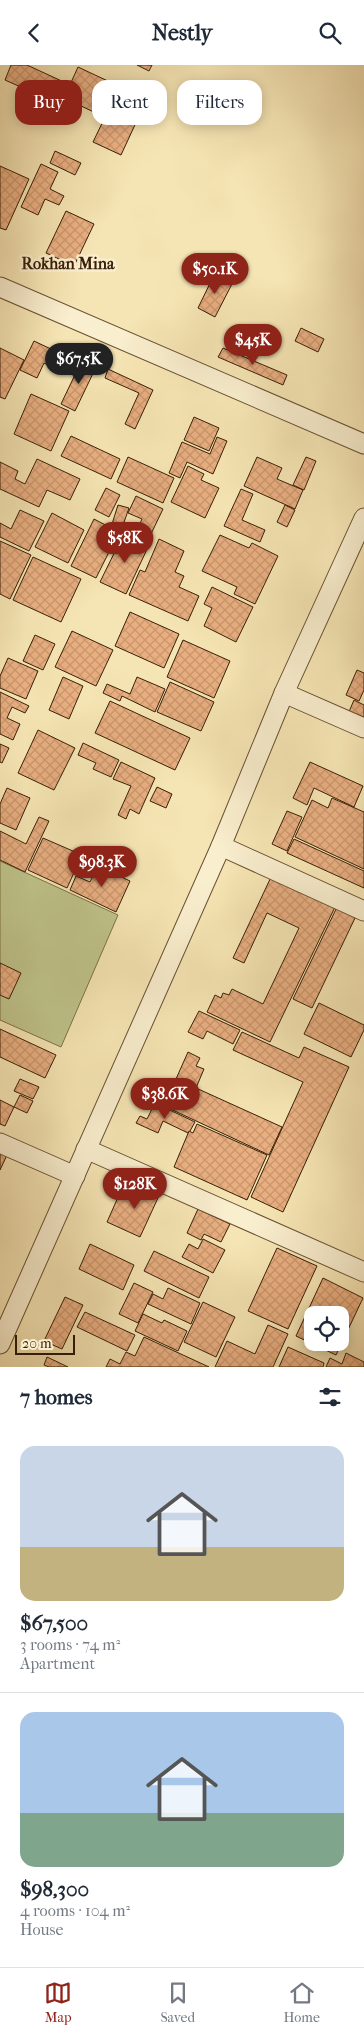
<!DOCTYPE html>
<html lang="en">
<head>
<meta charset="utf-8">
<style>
  body { margin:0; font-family:"IM FELL French Canon",serif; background:#f2f2f3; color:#1f2937; height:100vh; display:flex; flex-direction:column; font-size:19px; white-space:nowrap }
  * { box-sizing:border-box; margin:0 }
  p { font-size:16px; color:#747a83 }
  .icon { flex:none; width:28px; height:28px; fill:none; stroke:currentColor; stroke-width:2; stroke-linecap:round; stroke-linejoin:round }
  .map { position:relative; height:1302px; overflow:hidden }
  .drawer { display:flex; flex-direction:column; background:#fff; flex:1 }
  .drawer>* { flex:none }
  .guide { position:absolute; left:15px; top:15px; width:335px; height:45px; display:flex; gap:10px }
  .tools { position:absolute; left:304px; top:1241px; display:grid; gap:10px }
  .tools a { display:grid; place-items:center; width:45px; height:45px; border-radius:10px; background:#fff; box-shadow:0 2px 12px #0003; font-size:25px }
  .scale { position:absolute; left:15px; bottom:12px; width:60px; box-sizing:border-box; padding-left:5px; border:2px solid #391f06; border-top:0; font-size:14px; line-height:18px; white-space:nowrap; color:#391f06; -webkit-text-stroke:4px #f9eece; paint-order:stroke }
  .price { position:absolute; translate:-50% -42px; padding:0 11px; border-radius:18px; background:#8f2418; color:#fff; font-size:16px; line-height:32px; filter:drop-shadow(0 1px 2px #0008) }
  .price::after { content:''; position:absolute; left:50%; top:30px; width:15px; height:11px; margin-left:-8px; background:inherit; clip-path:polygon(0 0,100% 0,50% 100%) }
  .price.selected { background:#222; color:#fff }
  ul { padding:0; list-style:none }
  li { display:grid; align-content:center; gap:10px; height:265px; padding:0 20px }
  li+li { border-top:1px solid #e0e1e3 }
  li span { display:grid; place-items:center; height:155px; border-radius:15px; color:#555 }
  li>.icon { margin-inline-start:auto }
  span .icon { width:90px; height:90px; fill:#fffc; stroke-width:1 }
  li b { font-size:21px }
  h2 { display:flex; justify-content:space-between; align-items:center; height:60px; padding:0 20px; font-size:21px }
  .tag { padding:0 18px; border-radius:15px; background:#fff; box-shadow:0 2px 12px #0003; font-size:18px; line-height:45px }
  .tag.selected { background:#8f2418; color:#fff }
  header { display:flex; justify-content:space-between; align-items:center; height:65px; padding:0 20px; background:#fff; font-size:22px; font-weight:800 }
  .menu { display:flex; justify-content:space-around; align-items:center; height:70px; border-top:1px solid #e0e1e3; background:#fff; font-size:14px; color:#747a83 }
  .menu a { display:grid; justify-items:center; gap:2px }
  .menu .selected { color:#8f2418 }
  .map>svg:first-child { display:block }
  .garden { fill:#bfc38b; stroke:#7c7148 }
  .building { fill:url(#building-cross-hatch); stroke:#391f06; fill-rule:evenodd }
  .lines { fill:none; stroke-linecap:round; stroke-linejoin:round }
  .minor-casing { stroke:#685032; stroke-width:21 }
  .minor { stroke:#f9eece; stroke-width:19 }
  .labels { text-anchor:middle; stroke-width:5; stroke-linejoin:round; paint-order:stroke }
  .quarter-label { font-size:16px; font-weight:bold; fill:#391f06; stroke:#f9eece }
</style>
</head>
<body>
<header><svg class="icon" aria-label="back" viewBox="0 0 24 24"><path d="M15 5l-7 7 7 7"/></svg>Nestly<svg class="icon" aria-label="search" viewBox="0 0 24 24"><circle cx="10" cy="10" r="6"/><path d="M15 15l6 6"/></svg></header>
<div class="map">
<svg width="364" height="1302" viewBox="0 0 364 1302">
  <defs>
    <pattern id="building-cross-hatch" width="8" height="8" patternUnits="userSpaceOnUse" patternTransform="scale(1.25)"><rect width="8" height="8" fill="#e9af81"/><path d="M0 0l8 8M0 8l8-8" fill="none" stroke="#c9966e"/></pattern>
  </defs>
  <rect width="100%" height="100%" fill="#f6e5b4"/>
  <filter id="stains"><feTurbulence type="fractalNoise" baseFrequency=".004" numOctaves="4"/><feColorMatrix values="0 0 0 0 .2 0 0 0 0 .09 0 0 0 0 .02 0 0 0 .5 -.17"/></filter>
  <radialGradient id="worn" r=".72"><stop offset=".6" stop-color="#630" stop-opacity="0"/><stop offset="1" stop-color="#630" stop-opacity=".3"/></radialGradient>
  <polygon class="garden" points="0,796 118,850 61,982 0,955"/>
  <g class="building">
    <polygon points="11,0 27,0 66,18 57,38 5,15"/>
    <polygon points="137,0 152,0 149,6"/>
    <polygon points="78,2 110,17 96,48 64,33"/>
    <polygon points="119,23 146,36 121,90 93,77"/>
    <polygon points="55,86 81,98 75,110 50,98"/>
    <polygon points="41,99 58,107 50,124 64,131 59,140 45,134 38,150 21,142"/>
    <polygon points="0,101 29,114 6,165 0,163"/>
    <polygon points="66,146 94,159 74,201 46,188"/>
    <polygon points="215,208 233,217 215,252 198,243"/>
    <polygon points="301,263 324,274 318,287 295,276"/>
    <polygon points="34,276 72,294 65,309 44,298 37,313 20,305"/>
    <polygon points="0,283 24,295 5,334 0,332"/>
    <polygon points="223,283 287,310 283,320 218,292"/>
    <polygon points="83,293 97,300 75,346 61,339"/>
    <polygon points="108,304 153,325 135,364 125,359 139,328 105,313"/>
    <polygon points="31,329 69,346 51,386 14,369"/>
    <polygon points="194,352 219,363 209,386 184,375"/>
    <polygon points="71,371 120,394 111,414 61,391"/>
    <polygon points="217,372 227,376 213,409 187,397 180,413 169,408 182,377 210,389"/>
    <polygon points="128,392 174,413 163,438 117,417"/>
    <polygon points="257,392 282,403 277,414 303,425 295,444 244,421"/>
    <polygon points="306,392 316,396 304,425 293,420"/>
    <polygon points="37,394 80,414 70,435 47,425 39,442 0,424 0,397 18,406 15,414 25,419"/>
    <polygon points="188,401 204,409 201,415 219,423 205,453 171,437"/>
    <polygon points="106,423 120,430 109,452 95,445"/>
    <polygon points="241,424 253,429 242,455 265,465 260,477 224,461"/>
    <polygon points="136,431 163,444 151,469 138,463 142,454 128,448"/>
    <polygon points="118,440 129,443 122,463 112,459"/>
    <polygon points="285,440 295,445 287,462 277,457"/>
    <polygon points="20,445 44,456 29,486 0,472 0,458 11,464"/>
    <polygon points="52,448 84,465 68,498 35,482"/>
    <polygon points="94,454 119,467 96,513 71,501"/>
    <polygon points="124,468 149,480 126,529 100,517"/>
    <polygon points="220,470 249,483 252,478 278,491 255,539 234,529 237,522 202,506"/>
    <polygon points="159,474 184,486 175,507 184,511 179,522 199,531 188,556 129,530 140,505 145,507"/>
    <polygon points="0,476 31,490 10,534 0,529"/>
    <polygon points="33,492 81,514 61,557 13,535"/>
    <polygon points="212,522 253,542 236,577 204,561 212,543 204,539"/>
    <polygon points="130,547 179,569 164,603 115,581"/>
    <polygon points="72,566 113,585 96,621 55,602"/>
    <polygon points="35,570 55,579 43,605 23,596"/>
    <polygon points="183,575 230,596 214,633 167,612"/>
    <polygon points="8,593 38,606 26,634 0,623 0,611"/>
    <polygon points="357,605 364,608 364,625 359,636 346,630"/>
    <polygon points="63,612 83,621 69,654 49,645"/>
    <polygon points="137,612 165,624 155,647 122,631 120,636 103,628 107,619 130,629"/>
    <polygon points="170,617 214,637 201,666 157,647"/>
    <polygon points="0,627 29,641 25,648 12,642 7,653 20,659 13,675 0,669"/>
    <polygon points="354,635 364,640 364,656 348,649"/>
    <polygon points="110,636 190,673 175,705 95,668"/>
    <polygon points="38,665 75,683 54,725 18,708"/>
    <polygon points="83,678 119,695 111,712 93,704 96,698 78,690"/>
    <polygon points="0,679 9,683 2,698 0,697"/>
    <polygon points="121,697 155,713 139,749 130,744 126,754 118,750 131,721 113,714"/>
    <polygon points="310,697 363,721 354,742 314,723 307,740 293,733"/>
    <polygon points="157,722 172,729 166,743 150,736"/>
    <polygon points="7,723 30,733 16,765 0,758 0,739"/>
    <polygon points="332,733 364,747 364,804 295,772 312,735 328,743"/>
    <polygon points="287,746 302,752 287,786 272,779"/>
    <polygon points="39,752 49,756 25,807 0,795 0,766 26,779"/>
    <polygon points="43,773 82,790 67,823 28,805"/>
    <polygon points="294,774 364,806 364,823 287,788"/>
    <polygon points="98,801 130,816 116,847 70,825 76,811 90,817"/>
    <polygon points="272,810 336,840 270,977 207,947 215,930 221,933 223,928 229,930 232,924 263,939 299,863 267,848 244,898 233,893"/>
    <polygon points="337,842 356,851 312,943 293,934"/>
    <polygon points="0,898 21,908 9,934 0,930"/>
    <polygon points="319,938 364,960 364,965 351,992 304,969"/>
    <polygon points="199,946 240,965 233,979 207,966 203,974 188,967"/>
    <polygon points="0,964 56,990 45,1013 0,992"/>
    <polygon points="242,967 299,993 304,982 349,1002 283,1147 251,1132 303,1017 233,985"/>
    <polygon points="188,987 200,993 196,1001 204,1004 196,1023 282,1062 269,1090 164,1041"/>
    <polygon points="20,1014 39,1022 33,1034 14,1026"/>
    <polygon points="20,1030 33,1036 27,1048 14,1042"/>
    <polygon points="0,1035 14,1042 5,1061 0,1059"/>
    <polygon points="155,1038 195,1057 190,1066 188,1068 163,1056 158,1068 136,1058 140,1051 147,1054"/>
    <polygon points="197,1059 267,1090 247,1135 174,1102 189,1066 193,1068"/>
    <polygon points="0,1084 8,1088 0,1105"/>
    <polygon points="146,1115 163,1122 140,1172 107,1157 119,1130 136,1137"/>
    <polygon points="198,1144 230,1159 221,1177 204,1169 201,1175 187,1168"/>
    <polygon points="203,1174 225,1185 213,1208 182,1192 189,1179 198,1184"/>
    <polygon points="90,1179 134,1200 123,1225 79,1204"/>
    <polygon points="277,1183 317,1201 288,1264 248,1246"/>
    <polygon points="154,1186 209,1212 199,1233 144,1206"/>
    <path d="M323 1213 363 1233 336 1290 296 1271ZM312 1250H340V1278H312Z"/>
    <polygon points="134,1218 153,1227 138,1258 119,1249"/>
    <polygon points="168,1223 200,1238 191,1259 148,1239 153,1229 163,1234"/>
    <polygon points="65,1232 83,1240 62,1284 44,1276"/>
    <polygon points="203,1237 235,1252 216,1292 184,1277"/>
    <polygon points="85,1247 135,1270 127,1286 77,1262"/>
    <polygon points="143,1249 162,1258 164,1255 187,1266 178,1286 135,1266"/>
    <polygon points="268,1260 288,1269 273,1302 215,1302 227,1276 255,1289"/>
    <polygon points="144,1272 209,1302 106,1302 110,1294 120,1299 126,1287 135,1291"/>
    <polygon points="288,1282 324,1298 323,1302 279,1302"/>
    <polygon points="346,1288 364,1297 364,1302 326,1302 330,1293 342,1299"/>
    <polygon points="47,1292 68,1302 49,1302 44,1300"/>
  </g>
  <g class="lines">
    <defs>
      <g id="minor">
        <polyline points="0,222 364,379"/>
        <polyline points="284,628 364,663"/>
        <polyline points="221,781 364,846"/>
        <polyline points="0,1078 75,1111"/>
        <polyline points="86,1084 364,1207"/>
        <polyline points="0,1279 221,781 284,628 364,453"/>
      </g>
    </defs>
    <use href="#minor" class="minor-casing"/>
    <use href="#minor" class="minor"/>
  </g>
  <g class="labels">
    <g class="quarter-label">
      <text x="68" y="204">Rokhan Mina</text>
    </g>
  </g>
  <rect width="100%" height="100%" filter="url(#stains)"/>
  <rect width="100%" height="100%" fill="url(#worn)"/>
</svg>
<div class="tools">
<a><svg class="icon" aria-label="locate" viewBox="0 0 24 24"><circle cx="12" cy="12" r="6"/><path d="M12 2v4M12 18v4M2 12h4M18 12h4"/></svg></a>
</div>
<div class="scale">20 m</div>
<b class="price" style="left:215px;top:230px">$50.1K</b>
<b class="price" style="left:253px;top:301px">$45K</b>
<b class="price selected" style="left:79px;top:320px">$67.5K</b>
<b class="price" style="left:125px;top:499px">$58K</b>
<b class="price" style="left:102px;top:823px">$98.3K</b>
<b class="price" style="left:165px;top:1055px">$38.6K</b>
<b class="price" style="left:135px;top:1145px">$128K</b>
<div class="guide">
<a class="tag selected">Buy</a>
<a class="tag">Rent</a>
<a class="tag">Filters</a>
</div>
</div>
<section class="drawer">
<h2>7 homes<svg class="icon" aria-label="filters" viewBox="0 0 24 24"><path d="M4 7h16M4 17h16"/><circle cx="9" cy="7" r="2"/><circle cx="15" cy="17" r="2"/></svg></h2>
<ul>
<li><span style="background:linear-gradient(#c9d6e8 65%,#c2b280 0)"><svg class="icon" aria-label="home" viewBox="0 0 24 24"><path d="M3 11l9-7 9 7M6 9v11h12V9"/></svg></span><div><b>$67,500</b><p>3 rooms · 74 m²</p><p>Apartment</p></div></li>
<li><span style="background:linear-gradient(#a9c7e8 65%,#7fa58c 0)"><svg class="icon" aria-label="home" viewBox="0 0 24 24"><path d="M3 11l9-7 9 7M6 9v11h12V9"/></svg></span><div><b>$98,300</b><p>4 rooms · 104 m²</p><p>House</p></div></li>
</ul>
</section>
<nav class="menu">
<a class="selected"><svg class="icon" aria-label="map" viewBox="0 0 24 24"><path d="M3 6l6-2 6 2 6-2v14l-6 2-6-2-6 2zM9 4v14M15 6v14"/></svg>Map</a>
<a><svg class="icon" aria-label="saved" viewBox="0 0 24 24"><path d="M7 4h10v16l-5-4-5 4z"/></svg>Saved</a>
<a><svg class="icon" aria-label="home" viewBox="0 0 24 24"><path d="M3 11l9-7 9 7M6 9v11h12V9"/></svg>Home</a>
</nav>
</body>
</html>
